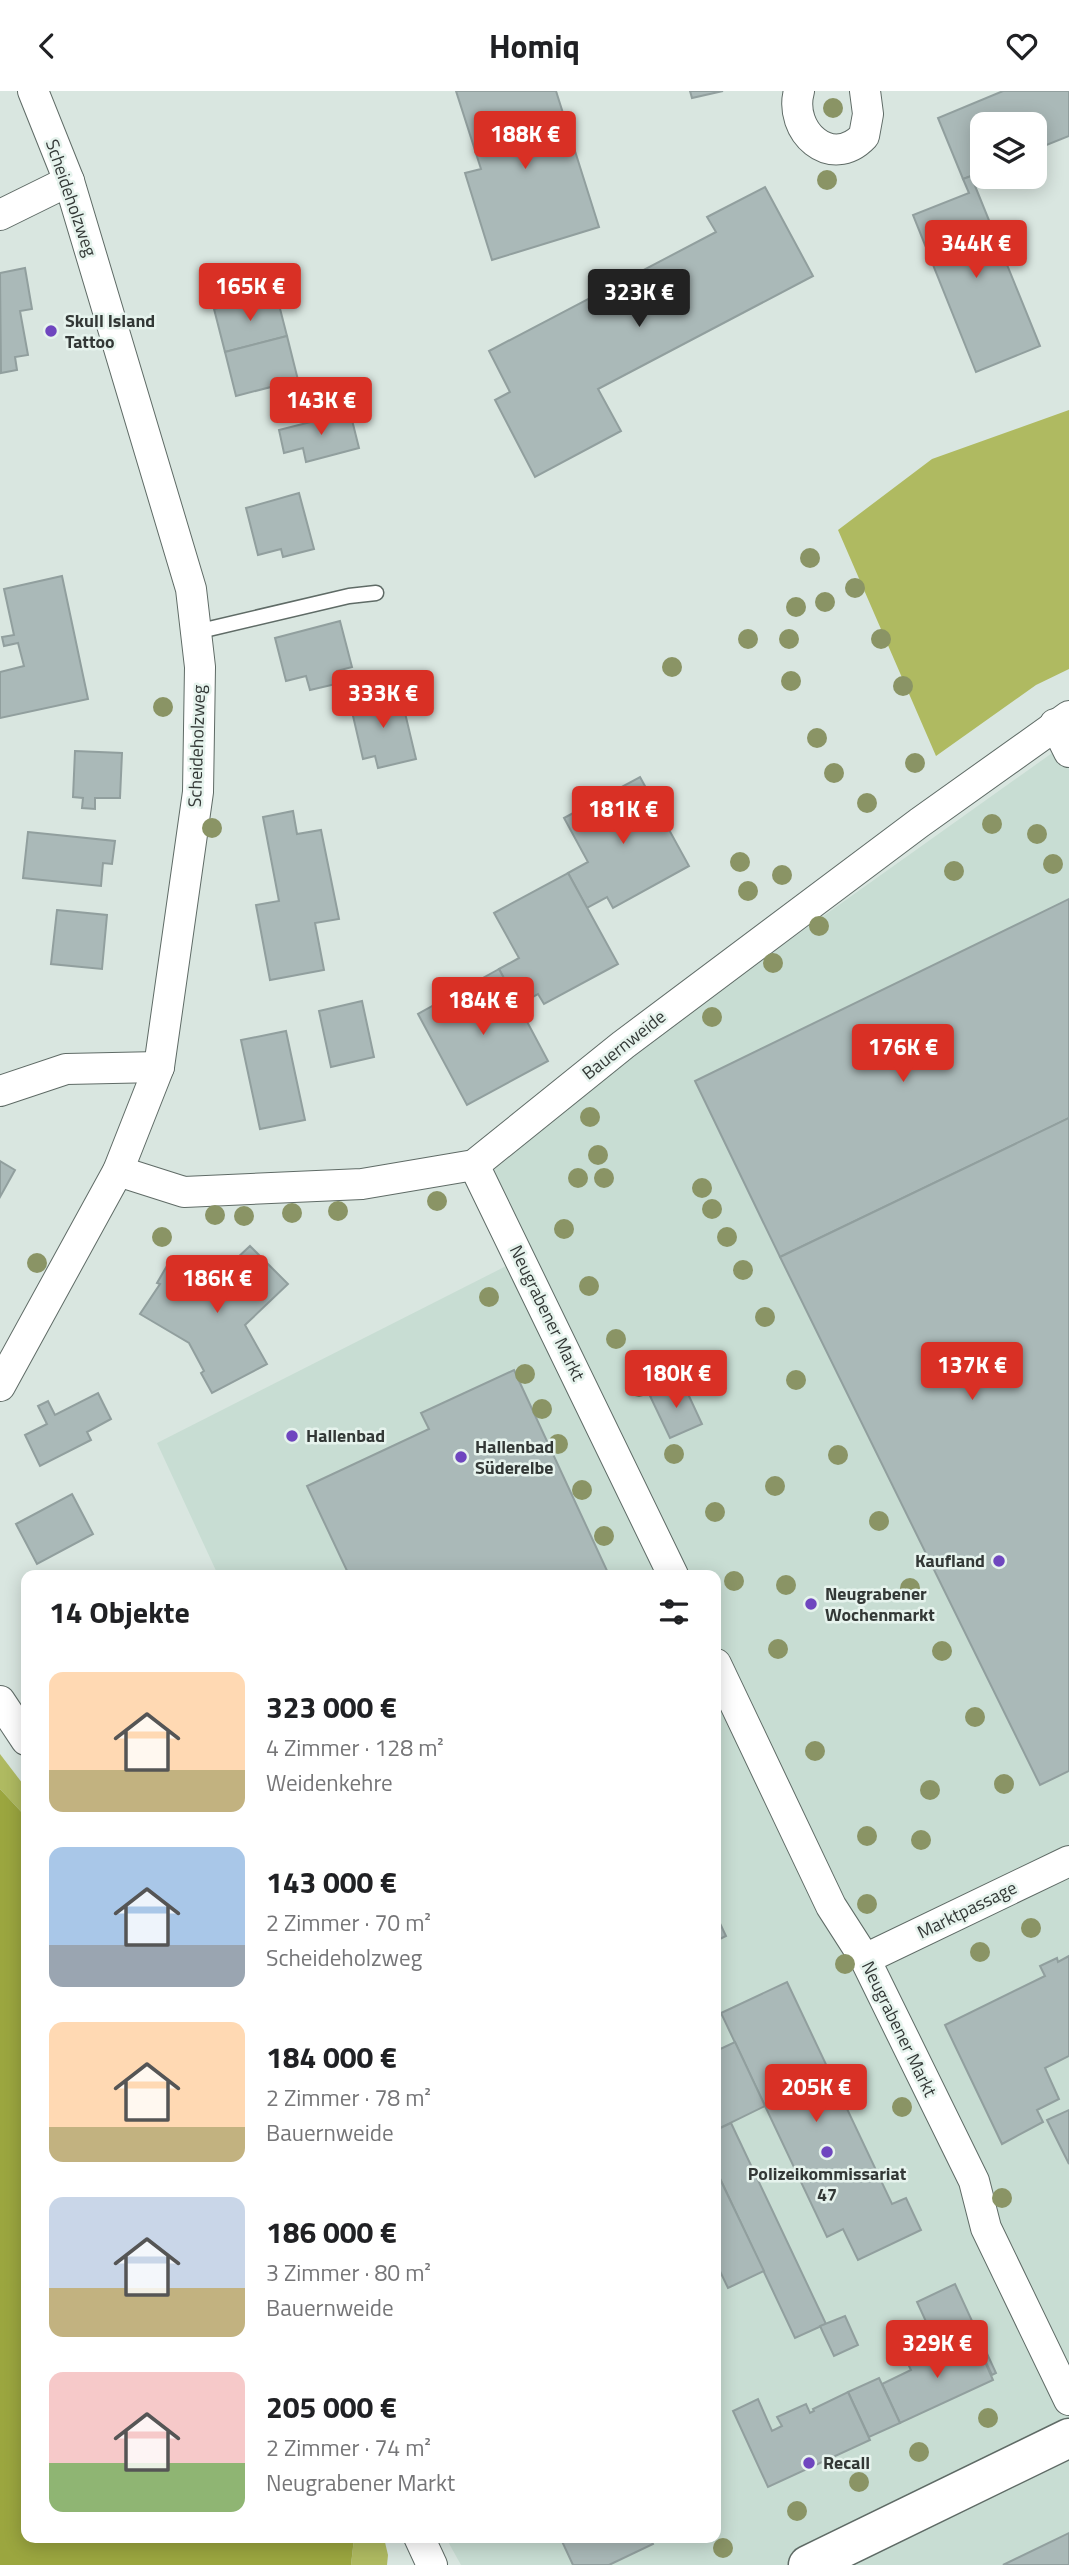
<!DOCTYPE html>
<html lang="de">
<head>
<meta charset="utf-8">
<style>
  body { margin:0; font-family:"Titillium Web",sans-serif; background:#f6f6f6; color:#202124; height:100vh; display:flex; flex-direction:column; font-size:26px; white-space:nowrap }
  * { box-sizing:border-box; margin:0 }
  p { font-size:23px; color:#757577 }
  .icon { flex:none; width:38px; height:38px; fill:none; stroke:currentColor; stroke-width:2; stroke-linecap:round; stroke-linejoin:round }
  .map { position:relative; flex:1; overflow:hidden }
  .panel { position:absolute; left:21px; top:1479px; width:700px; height:973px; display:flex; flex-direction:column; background:#fff; border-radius:14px; box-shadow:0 4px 18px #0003 }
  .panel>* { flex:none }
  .fabs { position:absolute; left:970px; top:21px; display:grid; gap:14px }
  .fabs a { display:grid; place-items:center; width:77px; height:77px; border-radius:14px; background:#fff; box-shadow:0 4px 18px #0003; font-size:35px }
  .price { position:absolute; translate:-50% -60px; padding:0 16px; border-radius:7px; background:#d93025; color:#fff; font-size:23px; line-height:46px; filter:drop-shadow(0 2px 4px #0008) }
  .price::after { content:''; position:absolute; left:50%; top:42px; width:21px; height:16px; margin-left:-10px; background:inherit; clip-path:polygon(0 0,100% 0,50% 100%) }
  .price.current { background:#222; color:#fff }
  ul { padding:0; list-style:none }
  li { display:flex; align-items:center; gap:21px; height:175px; padding:0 28px }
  li span { display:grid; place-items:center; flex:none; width:196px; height:140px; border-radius:14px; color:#555 }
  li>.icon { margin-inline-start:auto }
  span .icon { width:84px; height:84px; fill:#fffc; stroke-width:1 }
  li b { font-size:30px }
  h2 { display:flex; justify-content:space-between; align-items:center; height:84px; padding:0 28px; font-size:30px }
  header { display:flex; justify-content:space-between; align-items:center; height:91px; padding:0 28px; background:#fff; font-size:32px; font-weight:700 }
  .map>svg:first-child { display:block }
  .built { fill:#c8ddd3 }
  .green { fill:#afba61 }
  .forest { fill:#9ba63f }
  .building { fill:#aab9b8; stroke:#919f9e; stroke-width:2 }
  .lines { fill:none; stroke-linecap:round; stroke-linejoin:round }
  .lane-casing { stroke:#5f6b66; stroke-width:17 }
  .street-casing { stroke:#5f6b66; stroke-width:32 }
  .secondary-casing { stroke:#5f6b66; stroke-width:41 }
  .lane { stroke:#fff; stroke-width:14 }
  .street { stroke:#fff; stroke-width:30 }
  .secondary { stroke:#fff; stroke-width:38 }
  .tree { fill:#8a9465 }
  .poi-dot { fill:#6f46bf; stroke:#e6f3ed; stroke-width:2.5 }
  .labels { text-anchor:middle; stroke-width:5; stroke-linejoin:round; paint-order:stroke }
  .street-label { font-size:18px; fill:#333836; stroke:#e6f3ed }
  .poi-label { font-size:18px; font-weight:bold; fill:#333836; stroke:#e6f3ed; text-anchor:start }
</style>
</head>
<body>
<header><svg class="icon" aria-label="back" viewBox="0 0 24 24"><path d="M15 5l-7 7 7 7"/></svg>Homiq<svg class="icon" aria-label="heart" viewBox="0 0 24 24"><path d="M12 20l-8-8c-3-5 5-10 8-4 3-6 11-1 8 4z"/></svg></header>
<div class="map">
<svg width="1069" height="2474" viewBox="0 0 1069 2474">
  <rect width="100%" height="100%" fill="#d9e6e0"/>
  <polygon class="built" points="1069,650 1069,2474 461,2474 446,2447 716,2446 716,1484 291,1484 289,1481 282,1484 218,1484 157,1352 520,1168 474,1074"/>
  <g class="green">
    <polygon points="1069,319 1069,578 1036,594 936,665 838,439 932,368"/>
    <polygon points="0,1663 26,1697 26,1726 0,1698"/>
    <polygon points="354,2447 384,2447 388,2464 387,2474 351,2474"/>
  </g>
  <polygon class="forest" points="0,1698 26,1726 26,2446 354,2447 351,2474 0,2474"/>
  <g class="building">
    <polygon points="456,0 556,0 599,136 492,169 465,82 481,78"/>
    <polygon points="690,0 723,0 692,7"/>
    <polygon points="1003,0 1069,0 1069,45 1034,59 1034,33 982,33 982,81 963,88 938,27"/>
    <polygon points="971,85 1040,255 976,281 913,124 969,102 963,88"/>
    <polygon points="765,96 813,185 598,298 621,340 535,386 495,309 510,301 489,260 716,141 707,126"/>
    <polygon points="25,177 32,218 20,220 28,264 15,266 17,279 1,282 0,182"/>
    <polygon points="276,202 287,245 225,261 214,218"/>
    <polygon points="287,245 298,289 236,305 225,261"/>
    <polygon points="350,321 359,357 306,371 303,357 284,362 279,339"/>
    <polygon points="299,402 314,458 283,466 281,458 258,464 246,417"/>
    <polygon points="62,485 88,608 0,627 0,581 24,575 18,552 4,555 2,546 14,544 4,498"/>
    <polygon points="340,530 352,576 337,580 340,592 310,599 306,585 286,590 275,547"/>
    <polygon points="400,601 416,668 378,677 375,665 363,668 350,612"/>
    <polygon points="75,660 122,662 120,707 95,707 95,718 82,717 83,707 73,706"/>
    <polygon points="640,686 689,775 613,817 607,806 587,817 568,782 588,771 564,727"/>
    <polygon points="293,720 297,743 321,739 339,828 315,832 324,879 270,889 256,814 279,810 263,726"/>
    <polygon points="28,741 115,750 112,773 103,772 101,795 23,787"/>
    <polygon points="568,782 618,873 544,913 538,903 518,914 499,878 519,867 494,822"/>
    <polygon points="1069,808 1069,1027 780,1166 695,990"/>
    <polygon points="57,819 107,824 102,878 51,873"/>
    <polygon points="499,878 548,970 467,1014 418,923"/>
    <polygon points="362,910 374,966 331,976 319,920"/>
    <polygon points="286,940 305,1029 260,1038 241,949"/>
    <polygon points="1069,1027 1069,1680 1040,1694 780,1166"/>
    <polygon points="0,1070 15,1079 0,1106"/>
    <polygon points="250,1155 288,1193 245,1234 267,1273 212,1302 201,1282 204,1280 189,1252 140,1223 160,1193 157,1192 168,1173 210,1196 237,1171 235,1169"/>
    <polygon points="514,1279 609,1484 349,1484 307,1395 429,1338 421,1322"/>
    <polygon points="682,1290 702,1333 670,1347 650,1305"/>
    <polygon points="98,1302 111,1328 87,1341 91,1349 40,1375 25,1344 47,1333 38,1315 48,1310 55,1324"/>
    <polygon points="72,1403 93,1443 37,1473 16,1433"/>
    <polygon points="716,1824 726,1845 716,1850"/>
    <polygon points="1069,1865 1069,1965 1045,1977 1059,2008 1037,2019 1043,2031 1002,2053 945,1934 1045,1885 1040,1875 1057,1867 1058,1871"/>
    <polygon points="787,1891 892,2113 906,2107 921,2139 858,2169 843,2138 827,2146 721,1922"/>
    <polygon points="735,1951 765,2015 716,2039 716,1960"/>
    <polygon points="1069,2019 1069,2073 1047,2029"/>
    <polygon points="731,2032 826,2233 795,2247 716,2079 716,2039"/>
    <polygon points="720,2088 764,2180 728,2197 716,2172 716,2090"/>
    <polygon points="955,2193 996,2282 992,2284 975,2248 945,2262 943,2257 939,2259 917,2211"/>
    <polygon points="845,2225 858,2254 834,2265 820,2235"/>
    <polygon points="975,2248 993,2289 900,2332 882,2293 911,2279 908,2273 943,2257 945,2262"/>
    <polygon points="879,2287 900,2332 869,2346 848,2301"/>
    <polygon points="848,2301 870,2349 768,2396 733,2320 758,2308 772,2340 782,2335 777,2326 806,2313 810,2322 814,2320 813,2318"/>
    <polygon points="1069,2442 1069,2474 1003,2474"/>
    <polygon points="560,2446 650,2446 653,2453 609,2474 573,2474"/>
  </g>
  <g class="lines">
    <defs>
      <polyline id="lane" points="196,541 349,505 376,502"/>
      <g id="street">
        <path d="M799 0C788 40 831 80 864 45L868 23 865 0"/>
        <polyline points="0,124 69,90"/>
        <polyline points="1055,633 1069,661"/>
        <polyline points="0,1000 66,978 159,976"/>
        <polyline points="474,1074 673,1484"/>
        <polyline points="118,1080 184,1101 362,1093 474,1074 623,954 919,732 1069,625"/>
        <polyline points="0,1295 118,1080 159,976 198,701 200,576 191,498 69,90 33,0"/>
        <polyline points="716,1573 831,1815 865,1868 974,2090 986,2137 1069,2309"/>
        <polyline points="0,1610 26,1649"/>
        <polyline points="865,1868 1069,1770"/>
        <polyline points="419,2446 432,2474"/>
      </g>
      <polyline id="secondary" points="808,2474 1069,2347"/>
    </defs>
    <use href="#lane" class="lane-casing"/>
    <use href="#street" class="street-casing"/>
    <use href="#secondary" class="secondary-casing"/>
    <use href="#lane" class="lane"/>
    <use href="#street" class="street"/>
    <use href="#secondary" class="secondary"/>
  </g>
  <g class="tree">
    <circle cx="833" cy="17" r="10"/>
    <circle cx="827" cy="89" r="10"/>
    <circle cx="810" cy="467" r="10"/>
    <circle cx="855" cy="497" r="10"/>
    <circle cx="825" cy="511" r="10"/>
    <circle cx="796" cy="516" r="10"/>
    <circle cx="748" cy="548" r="10"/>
    <circle cx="789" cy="548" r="10"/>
    <circle cx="881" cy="548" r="10"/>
    <circle cx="672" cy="576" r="10"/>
    <circle cx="791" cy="590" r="10"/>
    <circle cx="903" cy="595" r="10"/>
    <circle cx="163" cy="616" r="10"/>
    <circle cx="817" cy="647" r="10"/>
    <circle cx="915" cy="672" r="10"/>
    <circle cx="834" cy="682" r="10"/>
    <circle cx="867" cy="712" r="10"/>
    <circle cx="992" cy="733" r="10"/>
    <circle cx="212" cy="737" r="10"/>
    <circle cx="1037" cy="743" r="10"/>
    <circle cx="740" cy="771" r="10"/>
    <circle cx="1053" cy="773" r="10"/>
    <circle cx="954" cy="780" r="10"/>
    <circle cx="782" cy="784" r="10"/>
    <circle cx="748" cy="800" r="10"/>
    <circle cx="819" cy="835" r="10"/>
    <circle cx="773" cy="872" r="10"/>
    <circle cx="712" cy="926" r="10"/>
    <circle cx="590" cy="1026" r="10"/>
    <circle cx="598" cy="1064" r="10"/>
    <circle cx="578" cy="1087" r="10"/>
    <circle cx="604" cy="1087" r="10"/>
    <circle cx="702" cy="1097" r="10"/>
    <circle cx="437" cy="1110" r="10"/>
    <circle cx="712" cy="1118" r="10"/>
    <circle cx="338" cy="1120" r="10"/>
    <circle cx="292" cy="1122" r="10"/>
    <circle cx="215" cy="1124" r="10"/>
    <circle cx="244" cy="1125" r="10"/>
    <circle cx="564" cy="1138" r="10"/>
    <circle cx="162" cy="1146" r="10"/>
    <circle cx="727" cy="1146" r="10"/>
    <circle cx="37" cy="1172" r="10"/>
    <circle cx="743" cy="1179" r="10"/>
    <circle cx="589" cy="1195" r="10"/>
    <circle cx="489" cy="1206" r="10"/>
    <circle cx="765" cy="1226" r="10"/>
    <circle cx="616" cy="1248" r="10"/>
    <circle cx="525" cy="1283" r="10"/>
    <circle cx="796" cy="1289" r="10"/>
    <circle cx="639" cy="1296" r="10"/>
    <circle cx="542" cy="1318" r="10"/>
    <circle cx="558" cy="1353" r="10"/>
    <circle cx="674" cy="1363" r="10"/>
    <circle cx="838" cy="1364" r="10"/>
    <circle cx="775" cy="1395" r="10"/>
    <circle cx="582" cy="1399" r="10"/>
    <circle cx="715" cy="1421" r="10"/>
    <circle cx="879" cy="1430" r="10"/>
    <circle cx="604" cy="1445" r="10"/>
    <circle cx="734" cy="1490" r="10"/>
    <circle cx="786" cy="1494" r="10"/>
    <circle cx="910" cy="1497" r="10"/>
    <circle cx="778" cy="1558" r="10"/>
    <circle cx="942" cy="1560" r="10"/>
    <circle cx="975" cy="1626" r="10"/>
    <circle cx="815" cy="1660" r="10"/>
    <circle cx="1004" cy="1693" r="10"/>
    <circle cx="930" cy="1699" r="10"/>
    <circle cx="867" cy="1745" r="10"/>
    <circle cx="921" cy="1749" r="10"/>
    <circle cx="867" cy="1813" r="10"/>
    <circle cx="1031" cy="1837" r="10"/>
    <circle cx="980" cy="1861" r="10"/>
    <circle cx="845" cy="1873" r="10"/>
    <circle cx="902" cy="2016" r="10"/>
    <circle cx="1002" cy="2107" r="10"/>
    <circle cx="988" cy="2327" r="10"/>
    <circle cx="919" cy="2361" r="10"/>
    <circle cx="859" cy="2391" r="10"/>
    <circle cx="797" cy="2420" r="10"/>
    <circle cx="723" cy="2457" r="10"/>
  </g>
  <g class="poi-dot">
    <circle cx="51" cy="240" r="7"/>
    <circle cx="292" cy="1345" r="7"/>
    <circle cx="461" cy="1366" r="7"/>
    <circle cx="999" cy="1470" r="7"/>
    <circle cx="811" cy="1513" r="7"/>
    <circle cx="827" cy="2061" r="7"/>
    <circle cx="809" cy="2372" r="7"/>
  </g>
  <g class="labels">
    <g class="street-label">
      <text transform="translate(71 107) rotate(71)" y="6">Scheideholzweg</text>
      <text transform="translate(197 655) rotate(-88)" y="6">Scheideholzweg</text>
      <text transform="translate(624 954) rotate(-38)" y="6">Bauernweide</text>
      <text transform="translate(547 1222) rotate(64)" y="6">Neugrabener Markt</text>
      <text transform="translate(967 1819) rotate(-26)" y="6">Marktpassage</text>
      <text transform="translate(899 1938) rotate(64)" y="6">Neugrabener Markt</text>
    </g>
    <g class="poi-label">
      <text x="65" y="236">Skull Island<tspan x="65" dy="21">Tattoo</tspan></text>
      <text x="306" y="1351">Hallenbad</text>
      <text x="475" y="1362">Hallenbad<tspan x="475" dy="21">Süderelbe</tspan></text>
      <text x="985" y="1476" text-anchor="end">Kaufland</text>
      <text x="825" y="1509">Neugrabener<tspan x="825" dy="21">Wochenmarkt</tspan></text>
      <text x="827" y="2089" text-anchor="middle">Polizeikommissariat<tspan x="827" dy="21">47</tspan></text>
      <text x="823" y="2378">Recall</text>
    </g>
  </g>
</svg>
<div class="fabs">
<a><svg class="icon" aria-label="layers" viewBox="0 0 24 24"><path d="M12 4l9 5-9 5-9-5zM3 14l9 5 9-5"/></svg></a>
</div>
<b class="price" style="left:525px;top:80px">188K €</b>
<b class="price" style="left:976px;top:189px">344K €</b>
<b class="price" style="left:250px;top:232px">165K €</b>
<b class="price current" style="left:639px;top:238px">323K €</b>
<b class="price" style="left:321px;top:346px">143K €</b>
<b class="price" style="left:383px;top:639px">333K €</b>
<b class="price" style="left:623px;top:755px">181K €</b>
<b class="price" style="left:483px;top:946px">184K €</b>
<b class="price" style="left:903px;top:993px">176K €</b>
<b class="price" style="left:217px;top:1224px">186K €</b>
<b class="price" style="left:972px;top:1311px">137K €</b>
<b class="price" style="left:676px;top:1319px">180K €</b>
<b class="price" style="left:816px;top:2033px">205K €</b>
<b class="price" style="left:937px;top:2289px">329K €</b>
<section class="panel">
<h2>14 Objekte<svg class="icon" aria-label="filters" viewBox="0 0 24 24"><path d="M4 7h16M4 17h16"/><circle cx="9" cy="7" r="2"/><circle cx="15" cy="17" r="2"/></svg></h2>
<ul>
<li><span style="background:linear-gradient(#ffd9b3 70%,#c2b280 0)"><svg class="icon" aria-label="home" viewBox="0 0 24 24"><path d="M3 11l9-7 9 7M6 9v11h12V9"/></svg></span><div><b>323 000 €</b><p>4 Zimmer · 128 m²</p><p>Weidenkehre</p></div></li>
<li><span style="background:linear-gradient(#a9c7e8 70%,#9aa5b1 0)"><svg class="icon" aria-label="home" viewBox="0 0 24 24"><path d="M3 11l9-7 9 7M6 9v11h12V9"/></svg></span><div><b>143 000 €</b><p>2 Zimmer · 70 m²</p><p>Scheideholzweg</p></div></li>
<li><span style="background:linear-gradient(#ffd9b3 75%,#c2b280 0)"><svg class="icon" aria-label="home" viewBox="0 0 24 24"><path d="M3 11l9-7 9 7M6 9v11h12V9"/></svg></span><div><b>184 000 €</b><p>2 Zimmer · 78 m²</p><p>Bauernweide</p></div></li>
<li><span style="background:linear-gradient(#c9d6e8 65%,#c2b280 0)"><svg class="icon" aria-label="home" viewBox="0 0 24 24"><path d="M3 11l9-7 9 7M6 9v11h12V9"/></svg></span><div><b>186 000 €</b><p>3 Zimmer · 80 m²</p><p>Bauernweide</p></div></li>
<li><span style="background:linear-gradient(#f6c9c9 65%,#8fb573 0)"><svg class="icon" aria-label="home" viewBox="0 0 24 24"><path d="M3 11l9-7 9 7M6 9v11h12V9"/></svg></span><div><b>205 000 €</b><p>2 Zimmer · 74 m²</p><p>Neugrabener Markt</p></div></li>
</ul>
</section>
</div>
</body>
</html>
